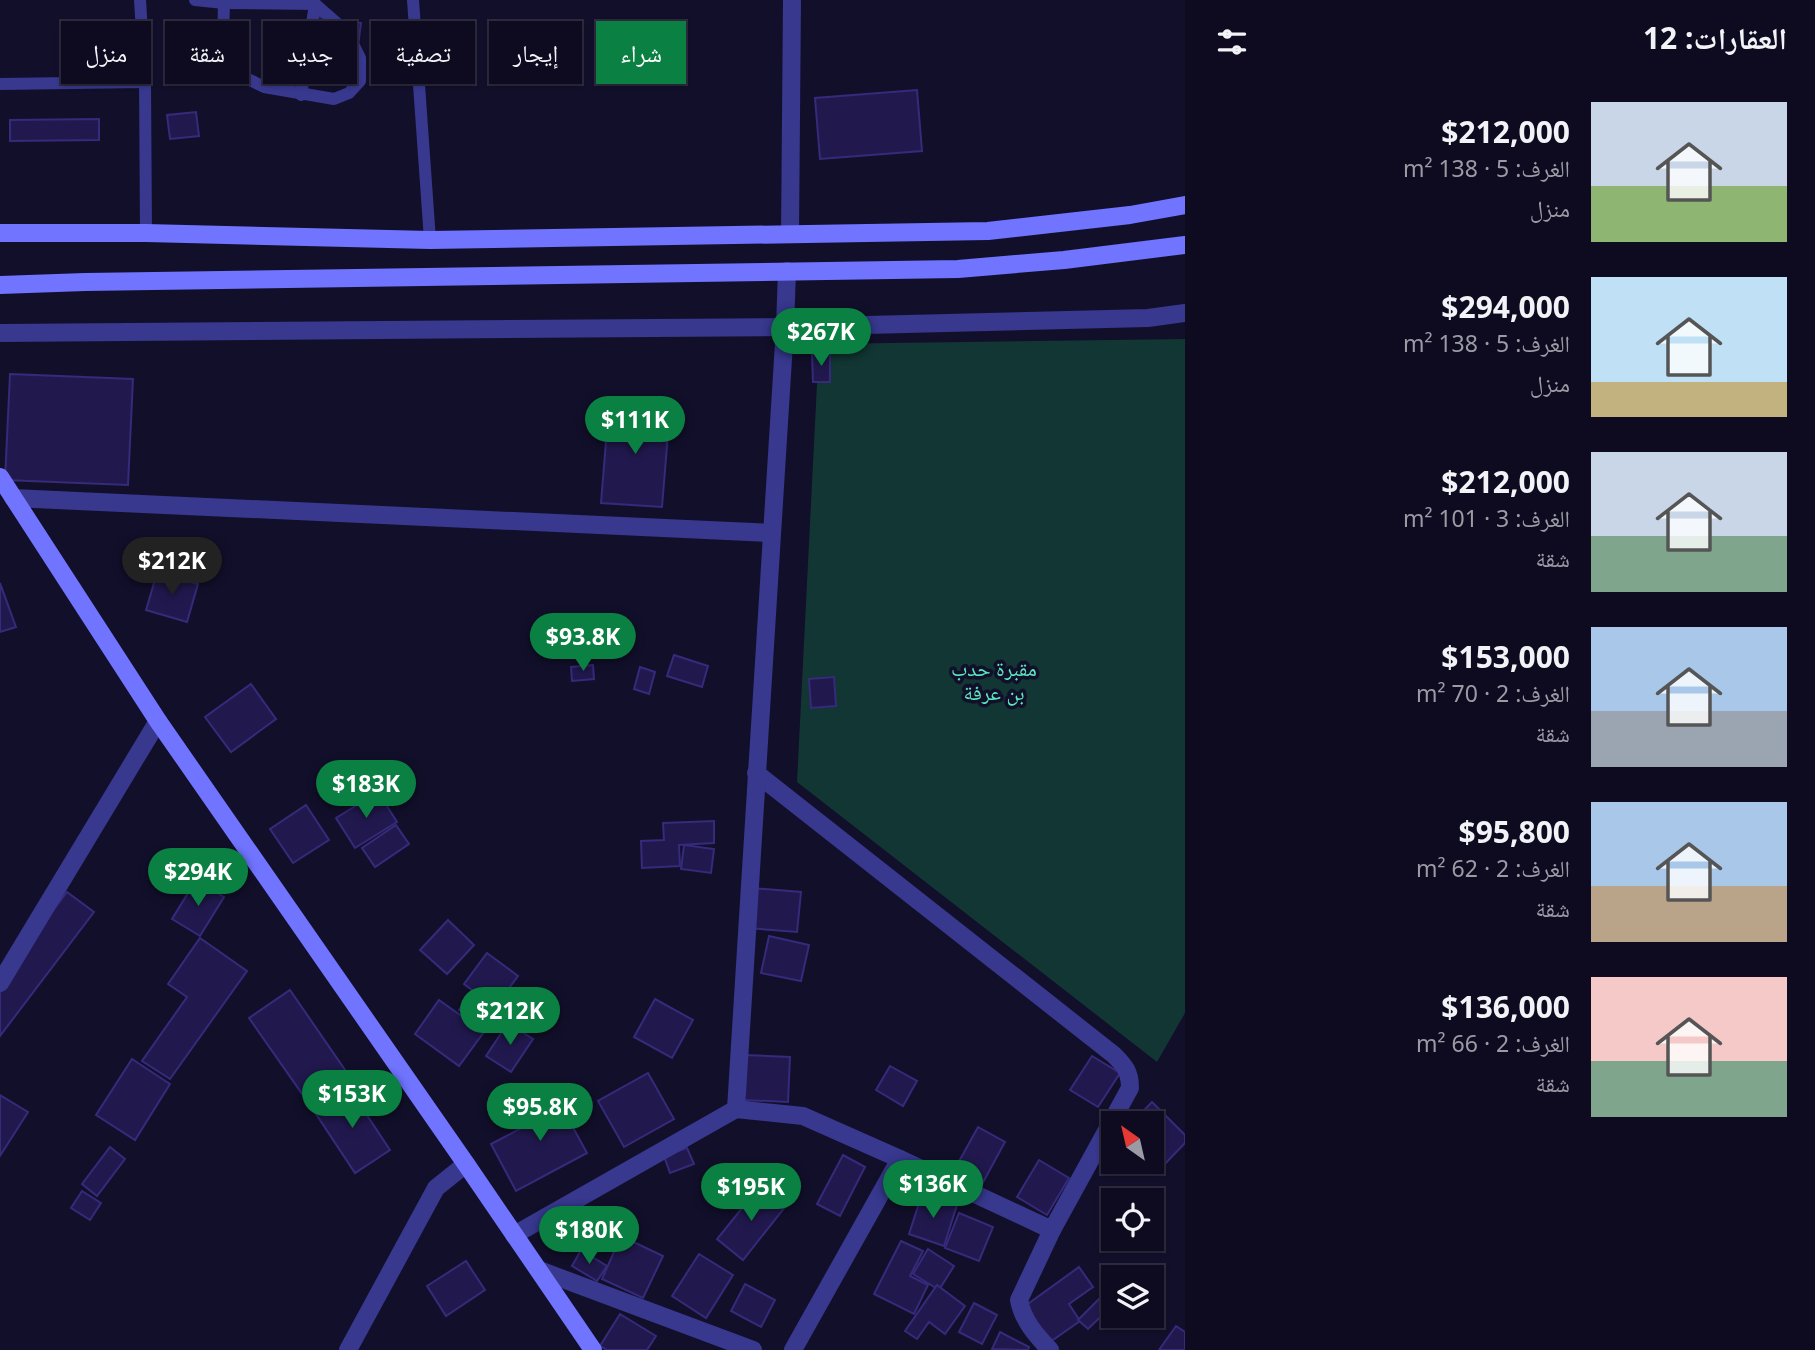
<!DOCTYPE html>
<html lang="ar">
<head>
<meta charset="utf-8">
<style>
  body { margin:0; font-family:"Noto Sans","Noto Naskh Arabic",sans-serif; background:#1c192d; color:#f1f3f6; direction:rtl; height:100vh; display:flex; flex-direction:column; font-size:26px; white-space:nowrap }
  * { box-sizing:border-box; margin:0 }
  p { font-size:23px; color:#9b9ba5 }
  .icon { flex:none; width:38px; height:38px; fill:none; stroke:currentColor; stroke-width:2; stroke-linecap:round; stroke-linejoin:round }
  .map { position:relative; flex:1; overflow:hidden; direction:ltr }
  .details { display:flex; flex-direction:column; background:#0e0b20; width:630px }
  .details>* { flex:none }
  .banner { position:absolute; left:21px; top:21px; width:665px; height:63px; direction:rtl; display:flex; gap:14px }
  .needle { width:46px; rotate:326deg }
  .tools { position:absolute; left:1101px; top:1111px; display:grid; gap:14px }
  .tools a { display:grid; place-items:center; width:63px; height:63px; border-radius:0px; background:#0e0b20; box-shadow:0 2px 5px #0004,0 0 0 2px #2e2b3e; font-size:35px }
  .price { position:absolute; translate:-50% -60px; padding:0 16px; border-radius:24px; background:#0b8043; color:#fff; font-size:23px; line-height:46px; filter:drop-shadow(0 2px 4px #0008) }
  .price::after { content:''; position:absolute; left:50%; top:42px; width:21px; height:16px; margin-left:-10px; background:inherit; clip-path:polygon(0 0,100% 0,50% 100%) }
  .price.selected { background:#222; color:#fff }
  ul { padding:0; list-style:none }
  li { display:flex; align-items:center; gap:21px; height:175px; padding:0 28px }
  li span { display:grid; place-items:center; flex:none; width:196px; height:140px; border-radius:0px; color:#555 }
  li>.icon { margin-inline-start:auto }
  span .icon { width:84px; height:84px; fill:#fffc; stroke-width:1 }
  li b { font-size:30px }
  h2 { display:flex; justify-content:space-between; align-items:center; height:84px; padding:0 28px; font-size:30px }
  .tag { padding:0 24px; border-radius:0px; background:#0e0b20; box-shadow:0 2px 5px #0004,0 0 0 2px #2e2b3e; font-size:24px; line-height:63px }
  .tag.selected { background:#0b8043; color:#fff }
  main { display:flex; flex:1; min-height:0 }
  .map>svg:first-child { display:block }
  .green { fill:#113633 }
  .building { fill:#21194e; stroke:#362a7b; stroke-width:2 }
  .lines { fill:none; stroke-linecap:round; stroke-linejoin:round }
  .lane { stroke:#37388e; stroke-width:12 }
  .street { stroke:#37388e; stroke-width:18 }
  .secondary { stroke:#7074ff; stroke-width:18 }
  .labels { text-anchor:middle; stroke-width:7; stroke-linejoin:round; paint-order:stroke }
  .park-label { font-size:21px; fill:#5be9be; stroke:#120f2b }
</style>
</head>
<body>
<main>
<section class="details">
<h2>العقارات: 12<svg class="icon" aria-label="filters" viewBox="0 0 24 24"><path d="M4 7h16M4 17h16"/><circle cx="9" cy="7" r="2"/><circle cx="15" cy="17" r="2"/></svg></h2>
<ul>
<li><span style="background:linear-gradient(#c9d6e8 60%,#8fb573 0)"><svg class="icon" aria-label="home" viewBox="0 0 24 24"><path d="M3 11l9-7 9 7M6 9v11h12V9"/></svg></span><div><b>$212,000</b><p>الغرف: 5 · 138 m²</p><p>منزل</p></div></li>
<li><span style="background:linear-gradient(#bfe0f5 75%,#c2b280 0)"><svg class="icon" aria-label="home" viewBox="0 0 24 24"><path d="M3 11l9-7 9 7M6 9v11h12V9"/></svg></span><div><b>$294,000</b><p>الغرف: 5 · 138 m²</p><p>منزل</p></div></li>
<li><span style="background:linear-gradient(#c9d6e8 60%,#7fa58c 0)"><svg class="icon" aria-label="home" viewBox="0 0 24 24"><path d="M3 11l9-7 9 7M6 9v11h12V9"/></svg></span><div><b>$212,000</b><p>الغرف: 3 · 101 m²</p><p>شقة</p></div></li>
<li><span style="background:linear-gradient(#a9c7e8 60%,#9aa5b1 0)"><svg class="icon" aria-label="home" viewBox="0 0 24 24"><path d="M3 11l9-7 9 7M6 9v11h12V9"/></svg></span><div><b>$153,000</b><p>الغرف: 2 · 70 m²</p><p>شقة</p></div></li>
<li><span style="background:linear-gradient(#a9c7e8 60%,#b9a48a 0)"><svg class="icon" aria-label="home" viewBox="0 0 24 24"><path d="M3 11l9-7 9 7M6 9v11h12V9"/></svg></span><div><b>$95,800</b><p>الغرف: 2 · 62 m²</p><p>شقة</p></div></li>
<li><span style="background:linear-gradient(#f6c9c9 60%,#7fa58c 0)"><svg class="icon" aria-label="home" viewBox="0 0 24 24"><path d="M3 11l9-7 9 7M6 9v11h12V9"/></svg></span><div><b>$136,000</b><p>الغرف: 2 · 66 m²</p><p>شقة</p></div></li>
</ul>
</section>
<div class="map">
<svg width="1185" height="1350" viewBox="0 0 1185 1350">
  <rect width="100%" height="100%" fill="#120f2b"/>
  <polygon class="green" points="1185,339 1185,1013 1157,1062 797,782 819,344"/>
  <g class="building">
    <polygon points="316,16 361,23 358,46 312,39"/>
    <polygon points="917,90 922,151 820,159 815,98"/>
    <polygon points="196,112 199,136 170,139 167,115"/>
    <polygon points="99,119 99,140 10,141 10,120"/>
    <polygon points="830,353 830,382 813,382 812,354"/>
    <polygon points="10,374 133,379 128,485 5,480"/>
    <polygon points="609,404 670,409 662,507 601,503"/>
    <polygon points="157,573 198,584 187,622 146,610"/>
    <polygon points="0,583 16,627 0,632"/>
    <polygon points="674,655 708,666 702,687 667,676"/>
    <polygon points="593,665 594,679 572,681 571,667"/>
    <polygon points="640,667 655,672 649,694 634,689"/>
    <polygon points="834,677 836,706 811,708 809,679"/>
    <polygon points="251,684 276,719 231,752 205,717"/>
    <polygon points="378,792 397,822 355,848 336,818"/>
    <polygon points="306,805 329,840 293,863 270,829"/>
    <polygon points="714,821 714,843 679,845 680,866 642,868 641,841 664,840 663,823"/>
    <polygon points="396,825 409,844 375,867 362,848"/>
    <polygon points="684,845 714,849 711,873 681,869"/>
    <polygon points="196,880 224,897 200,936 172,919"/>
    <polygon points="752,888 801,892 797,932 748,928"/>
    <polygon points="67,892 94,912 0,1036 0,981"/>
    <polygon points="448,920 474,945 447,974 420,950"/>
    <polygon points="769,936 809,945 801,981 761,973"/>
    <polygon points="200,938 247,971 170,1079 142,1061 187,997 168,984"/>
    <polygon points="487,953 518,976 495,1007 464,984"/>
    <polygon points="290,990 352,1080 312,1108 249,1018"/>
    <polygon points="469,994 495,1010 484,1027 459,1010"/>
    <polygon points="655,999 693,1020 672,1058 634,1037"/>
    <polygon points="439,1000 484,1032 459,1066 415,1034"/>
    <polygon points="508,1023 533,1039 511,1072 486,1056"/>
    <polygon points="744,1055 790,1057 788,1102 742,1100"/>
    <polygon points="1092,1056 1120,1073 1098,1107 1070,1090"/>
    <polygon points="132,1059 170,1084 135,1140 96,1115"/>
    <polygon points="890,1066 917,1081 903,1106 876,1090"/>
    <polygon points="648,1073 674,1119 624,1147 598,1101"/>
    <polygon points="551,1087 587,1153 516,1191 491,1144 535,1121 525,1102"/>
    <polygon points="349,1088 390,1150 355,1173 314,1111"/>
    <polygon points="0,1095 28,1112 0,1156"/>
    <polygon points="1152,1102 1185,1135 1185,1143 1159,1170 1150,1162 1152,1124 1131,1124"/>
    <polygon points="978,1127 1005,1142 980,1188 952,1174"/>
    <polygon points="110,1147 125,1159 97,1196 82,1184"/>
    <polygon points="687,1148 694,1164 670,1173 664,1156"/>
    <polygon points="843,1155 865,1167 840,1216 817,1204"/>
    <polygon points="1039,1160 1069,1178 1047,1215 1017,1197"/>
    <polygon points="760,1186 785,1207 743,1260 717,1239"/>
    <polygon points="82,1191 101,1203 90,1220 71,1208"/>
    <polygon points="922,1194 957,1205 944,1246 909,1234"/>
    <polygon points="959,1213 993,1227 979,1261 945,1248"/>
    <polygon points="621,1236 663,1256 643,1298 602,1279"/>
    <polygon points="901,1241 923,1251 910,1276 928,1285 914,1314 874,1294"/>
    <polygon points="928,1249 954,1266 939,1290 913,1274"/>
    <polygon points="581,1250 607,1266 597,1281 572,1266"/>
    <polygon points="699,1254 733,1275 706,1318 672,1296"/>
    <polygon points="466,1261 485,1290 446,1316 427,1286"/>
    <polygon points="1079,1267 1093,1287 1069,1304 1080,1321 1050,1342 1025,1306"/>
    <polygon points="745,1284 775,1300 761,1327 731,1311"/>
    <polygon points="937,1285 965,1306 945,1334 929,1322 917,1339 905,1331"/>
    <polygon points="1103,1295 1113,1305 1088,1329 1078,1320"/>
    <polygon points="974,1303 997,1315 982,1344 959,1332"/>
    <polygon points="620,1314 656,1336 647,1350 607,1350 600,1346"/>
    <polygon points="1176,1326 1185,1332 1185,1350 1159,1350"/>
    <polygon points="1000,1332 1029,1347 1028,1350 992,1349"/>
  </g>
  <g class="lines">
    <g class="lane">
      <polyline points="140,0 145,82 146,233"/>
      <polyline points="195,0 224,3 315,4 314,0"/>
      <polyline points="413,0 430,240"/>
      <polyline points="224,3 223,43 230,62 244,77 264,87 334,99 349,93 360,81 360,58 347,32 315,4"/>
      <polyline points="0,84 145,82"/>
      <polyline points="301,95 315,4"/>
    </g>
    <g class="street">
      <polyline points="790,234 792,0"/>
      <polyline points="0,333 785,327 1148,318 1185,313"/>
      <polyline points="13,498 772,533"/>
      <path d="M756 773 1114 1055C1125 1066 1130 1072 1130 1088L1052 1230 1019 1300C1023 1321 1036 1335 1050 1350"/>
      <polyline points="0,983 158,721"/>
      <polyline points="736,1109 785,327 787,271"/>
      <polyline points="514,1235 736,1109 803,1116 900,1159 1052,1230"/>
      <polyline points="539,1270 753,1350"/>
      <polyline points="348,1350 436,1188 466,1164"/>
      <polyline points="793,1350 900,1159"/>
    </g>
    <g class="secondary">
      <polyline points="0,233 146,233 430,240 988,231 1130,215 1185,205"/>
      <polyline points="0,285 85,282 958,269 1064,260 1185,245"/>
      <polyline points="0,477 158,721 466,1164 593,1350"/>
    </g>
  </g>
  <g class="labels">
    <g class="park-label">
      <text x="994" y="676">مقبرة حدب<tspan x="994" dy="24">بن عرفة</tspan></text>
    </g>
  </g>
</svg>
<div class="tools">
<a><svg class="needle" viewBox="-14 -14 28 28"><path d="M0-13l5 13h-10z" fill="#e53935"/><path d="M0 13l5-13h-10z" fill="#9b9ba5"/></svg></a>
<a><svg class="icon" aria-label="locate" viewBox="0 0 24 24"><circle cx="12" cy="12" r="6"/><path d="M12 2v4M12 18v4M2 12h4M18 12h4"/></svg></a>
<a><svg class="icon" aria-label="layers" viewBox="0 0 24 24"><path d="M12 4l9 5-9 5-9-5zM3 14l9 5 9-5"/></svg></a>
</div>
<b class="price" style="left:821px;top:368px">$267K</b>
<b class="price" style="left:635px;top:456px">$111K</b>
<b class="price selected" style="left:172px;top:597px">$212K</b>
<b class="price" style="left:583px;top:673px">$93.8K</b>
<b class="price" style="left:366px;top:820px">$183K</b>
<b class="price" style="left:198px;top:908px">$294K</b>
<b class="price" style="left:510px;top:1047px">$212K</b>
<b class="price" style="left:352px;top:1130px">$153K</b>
<b class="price" style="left:540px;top:1143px">$95.8K</b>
<b class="price" style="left:933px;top:1220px">$136K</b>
<b class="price" style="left:751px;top:1223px">$195K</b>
<b class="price" style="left:589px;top:1266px">$180K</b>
<div class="banner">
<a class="tag selected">شراء</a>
<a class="tag">إيجار</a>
<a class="tag">تصفية</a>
<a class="tag">جديد</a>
<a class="tag">شقة</a>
<a class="tag">منزل</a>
</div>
</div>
</main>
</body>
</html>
